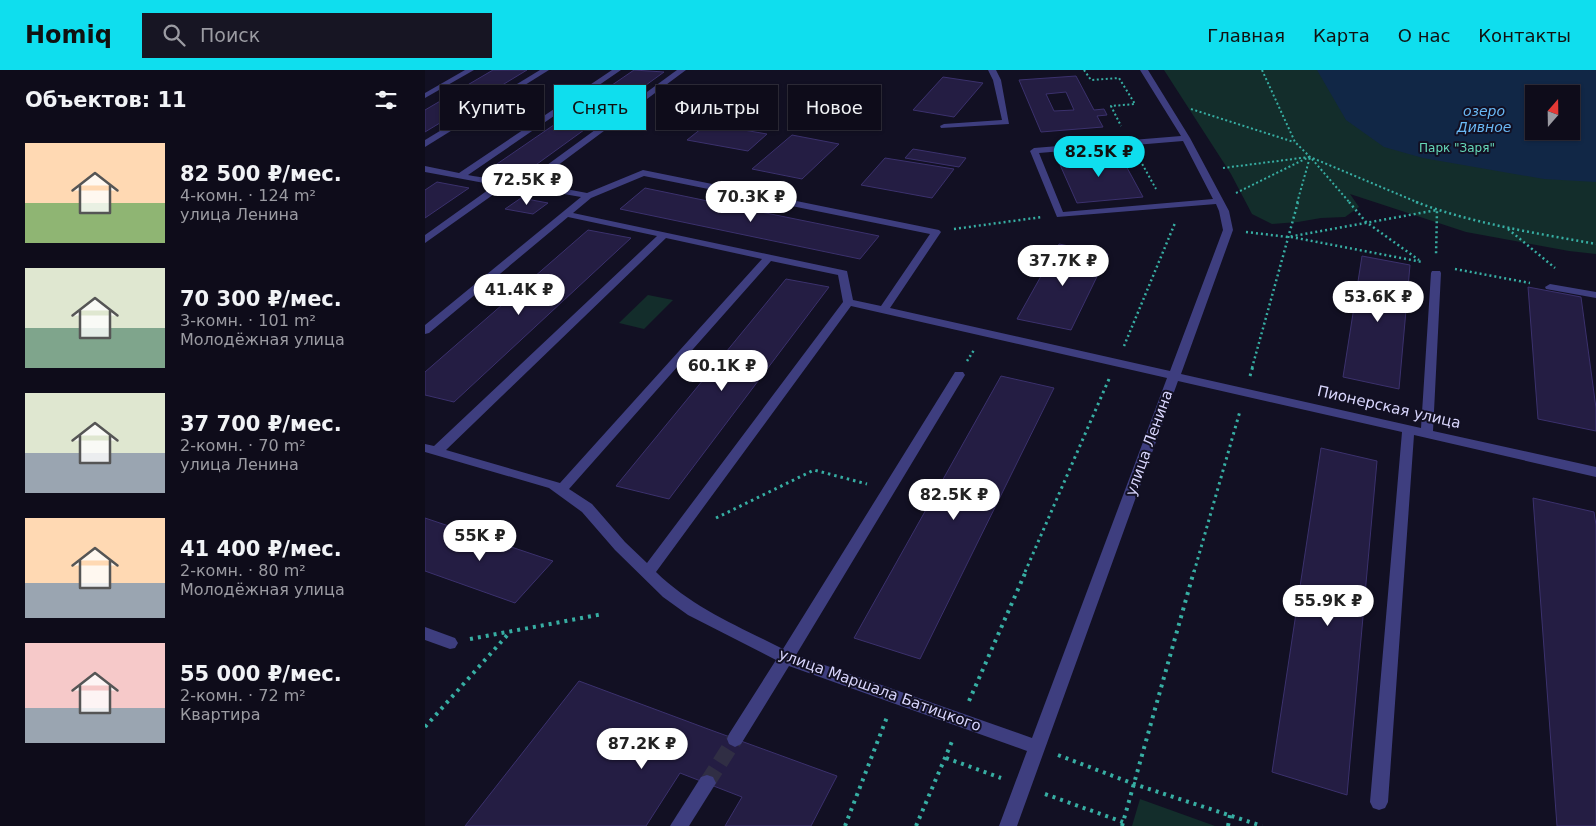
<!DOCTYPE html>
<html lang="ru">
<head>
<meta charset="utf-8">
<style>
  body { margin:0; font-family:"DejaVu Sans",sans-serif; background:#171523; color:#f1f3f6; height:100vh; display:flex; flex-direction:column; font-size:19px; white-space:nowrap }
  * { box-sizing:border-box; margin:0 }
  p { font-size:16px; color:#9b9ba2 }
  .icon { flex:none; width:28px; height:28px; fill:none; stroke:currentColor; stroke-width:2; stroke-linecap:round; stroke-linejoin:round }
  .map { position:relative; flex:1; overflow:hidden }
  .drawer { display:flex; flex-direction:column; background:#0e0c1a; width:425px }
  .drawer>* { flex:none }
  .guide { position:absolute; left:15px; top:15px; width:475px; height:45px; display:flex; gap:10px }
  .needle { width:32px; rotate:20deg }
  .tools { position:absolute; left:1100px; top:15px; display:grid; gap:10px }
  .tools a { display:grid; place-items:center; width:55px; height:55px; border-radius:0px; background:#0e0c1a; box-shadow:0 1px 4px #0004,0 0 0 1px #2e2c39; font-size:25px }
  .price { position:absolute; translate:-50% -42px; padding:0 11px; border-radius:18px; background:#fff; color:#222; font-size:16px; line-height:32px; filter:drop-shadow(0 1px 2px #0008) }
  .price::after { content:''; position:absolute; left:50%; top:30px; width:15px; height:11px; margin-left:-8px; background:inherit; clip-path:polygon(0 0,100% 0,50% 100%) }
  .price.selected { background:#0fdeee; color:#111 }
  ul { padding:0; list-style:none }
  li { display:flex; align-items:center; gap:15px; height:125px; padding:0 25px }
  li span { display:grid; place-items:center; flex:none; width:140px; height:100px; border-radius:0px; color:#555 }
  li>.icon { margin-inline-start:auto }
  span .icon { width:60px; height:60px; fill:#fffc; stroke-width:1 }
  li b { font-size:21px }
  h2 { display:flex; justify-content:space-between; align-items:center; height:60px; padding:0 25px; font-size:21px }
  .tag { padding:0 18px; border-radius:0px; background:#0e0c1a; box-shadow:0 1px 4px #0004,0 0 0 1px #2e2c39; font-size:18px; line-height:45px }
  .tag.selected { background:#0fdeee; color:#111 }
  header { display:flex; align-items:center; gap:30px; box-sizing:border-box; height:70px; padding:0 25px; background:#0fdeee; color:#111 }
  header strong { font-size:24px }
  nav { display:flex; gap:28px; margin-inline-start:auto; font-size:18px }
  .search { width:350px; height:45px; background:#171523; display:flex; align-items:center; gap:12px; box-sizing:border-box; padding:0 18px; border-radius:0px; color:#9b9ba2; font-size:19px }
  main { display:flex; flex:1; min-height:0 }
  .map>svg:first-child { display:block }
  .green { fill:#132d2b; fill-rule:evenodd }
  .water { fill:#112746; fill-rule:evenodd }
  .building { fill:#241d43; stroke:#3b316d; fill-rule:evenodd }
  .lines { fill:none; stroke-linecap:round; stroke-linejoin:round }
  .minor-tunnel { stroke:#302e44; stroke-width:16; stroke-dasharray:16 8; stroke-linecap:butt }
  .path-far3 { stroke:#37aea3; stroke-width:2; stroke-dasharray:2 2.5; stroke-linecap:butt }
  .path-far2 { stroke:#37aea3; stroke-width:2.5; stroke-dasharray:2 3; stroke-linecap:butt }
  .path-far1 { stroke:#37aea3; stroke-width:3; stroke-dasharray:2.5 4; stroke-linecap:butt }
  .path { stroke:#37aea3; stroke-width:4; stroke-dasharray:3 5; stroke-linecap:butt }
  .minor { fill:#3e3e7f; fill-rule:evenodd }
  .labels { text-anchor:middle; stroke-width:4; stroke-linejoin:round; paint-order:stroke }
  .far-park-label { font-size:12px; fill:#65d8b8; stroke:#121023 }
  .far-water-label { font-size:14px; font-style:italic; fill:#6ab9f5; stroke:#121023 }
  .street-label { font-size:15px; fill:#d8d5fc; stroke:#121023 }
</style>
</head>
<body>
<header>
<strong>Homiq</strong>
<div class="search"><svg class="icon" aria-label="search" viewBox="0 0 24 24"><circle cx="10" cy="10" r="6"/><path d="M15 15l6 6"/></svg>Поиск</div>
<nav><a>Главная</a><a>Карта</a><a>О нас</a><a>Контакты</a></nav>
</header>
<main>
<section class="drawer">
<h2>Объектов: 11<svg class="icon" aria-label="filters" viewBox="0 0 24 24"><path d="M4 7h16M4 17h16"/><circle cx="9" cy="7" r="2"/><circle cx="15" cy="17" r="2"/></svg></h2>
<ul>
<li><span style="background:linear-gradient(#ffd9b3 60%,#8fb573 0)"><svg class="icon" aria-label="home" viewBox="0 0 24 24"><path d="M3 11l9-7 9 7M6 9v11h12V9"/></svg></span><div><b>82 500 ₽/мес.</b><p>4-комн. · 124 m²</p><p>улица Ленина</p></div></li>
<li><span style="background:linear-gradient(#dfe7d0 60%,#7fa58c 0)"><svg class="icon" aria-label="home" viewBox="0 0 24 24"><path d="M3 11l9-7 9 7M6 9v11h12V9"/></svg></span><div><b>70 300 ₽/мес.</b><p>3-комн. · 101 m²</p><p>Молодёжная улица</p></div></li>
<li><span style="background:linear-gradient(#dfe7d0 60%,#9aa5b1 0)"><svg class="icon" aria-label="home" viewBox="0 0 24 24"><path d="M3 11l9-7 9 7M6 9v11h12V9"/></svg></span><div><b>37 700 ₽/мес.</b><p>2-комн. · 70 m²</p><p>улица Ленина</p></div></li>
<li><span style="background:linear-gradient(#ffd9b3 65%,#9aa5b1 0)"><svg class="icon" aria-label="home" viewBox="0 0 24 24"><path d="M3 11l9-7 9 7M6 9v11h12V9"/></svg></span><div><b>41 400 ₽/мес.</b><p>2-комн. · 80 m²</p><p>Молодёжная улица</p></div></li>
<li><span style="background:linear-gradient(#f6c9c9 65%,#9aa5b1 0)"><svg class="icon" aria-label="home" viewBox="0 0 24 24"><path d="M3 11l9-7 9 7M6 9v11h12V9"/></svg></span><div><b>55 000 ₽/мес.</b><p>2-комн. · 72 m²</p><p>Квартира</p></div></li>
</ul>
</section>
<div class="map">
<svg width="1171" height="756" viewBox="0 0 1171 756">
  <rect width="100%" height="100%" fill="#121023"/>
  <g class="green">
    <path d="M739 0H1171V184L1144 181 1041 162 925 124 934 137 920 147 896 148 873 152 847 154 827 144 806 104ZM1109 24H1146V61H1109Z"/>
    <polygon points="223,225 248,230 219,259 194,253"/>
    <polygon points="715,729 790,756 707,756"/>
  </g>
  <path class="water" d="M892 0H1171V112L1119 109 998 88 959 77 921 50ZM1109 24H1146V61H1109Z"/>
  <g class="building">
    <polygon points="68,0 102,0 0,62 0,40"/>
    <polygon points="209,0 239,2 101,102 69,96"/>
    <path d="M651 6 669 40 679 39 682 45 672 46 678 57 616 62 594 10ZM641 22 649 40 629 41 621 24Z"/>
    <polygon points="518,7 558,13 529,47 488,40"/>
    <polygon points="282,54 301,57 342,64 323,81 262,70"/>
    <polygon points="367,65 414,74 377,109 327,99"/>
    <polygon points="488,79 541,88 534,97 480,88"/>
    <polygon points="694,83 718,127 652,133 632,88"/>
    <polygon points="460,88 529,99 507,128 436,115"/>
    <polygon points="12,112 44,118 0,148 0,120"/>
    <polygon points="220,118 331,141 454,166 435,189 195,139"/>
    <polygon points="96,128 123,133 108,144 80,139"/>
    <polygon points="163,160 206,168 29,332 0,325 0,302"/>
    <polygon points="634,174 683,184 646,260 592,249"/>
    <polygon points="937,186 985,195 974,319 918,307"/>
    <polygon points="361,209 404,217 244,429 191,416"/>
    <polygon points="1103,217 1156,227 1171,338 1171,361 1113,349"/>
    <polygon points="576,306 629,318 495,589 429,568"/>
    <polygon points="896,378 952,391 922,725 847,702"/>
    <polygon points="1108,428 1169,442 1171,455 1171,756 1132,756"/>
    <polygon points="0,448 128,491 90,533 0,501"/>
    <polygon points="154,611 283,659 412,706 386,756 300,756 317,727 255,703 221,756 40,756"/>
  </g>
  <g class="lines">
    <polyline class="minor-tunnel" points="282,713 310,669"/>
    <g class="path-far3">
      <polyline points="659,0 666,10 694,8 710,34 686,36 696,56"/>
      <polyline points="837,0 870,72 885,87 994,133"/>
      <polyline points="766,39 869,72"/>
      <polyline points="887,89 925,133"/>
      <polyline points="715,90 731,119"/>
      <polyline points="798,98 884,87"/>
      <polyline points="811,123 882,88"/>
      <polyline points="872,133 885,87"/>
    </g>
    <g class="path-far2">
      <polyline points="924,132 941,152 994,190"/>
      <path d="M991 132C1049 154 1111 163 1171 174"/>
      <polyline points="529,159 617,147"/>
      <polyline points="1083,159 1130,198"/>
      <polyline points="821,162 863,167 1012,140 1011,186"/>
      <polyline points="866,167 997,192"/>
      <polyline points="1030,199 1105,213"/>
      <polyline points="699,276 750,153"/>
      <polyline points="542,291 549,280"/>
      <polyline points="827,298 873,132"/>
    </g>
    <g class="path-far1">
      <polyline points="825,306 828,296"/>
      <polyline points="291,448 389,400 442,414"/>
      <polyline points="600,502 684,309"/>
      <polyline points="769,502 815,341"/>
    </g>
    <g class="path">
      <polyline points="45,569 178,544"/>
      <polyline points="544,631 601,501"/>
      <polyline points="0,657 85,562"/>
      <polyline points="633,685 709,714 837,756"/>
      <polyline points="521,688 576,708"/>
      <polyline points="620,724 698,752"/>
      <polyline points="420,756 462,647"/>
      <polyline points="491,756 528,669"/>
      <polyline points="697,756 769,501"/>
      <polyline points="803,756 805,745"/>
    </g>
    <g class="minor">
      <polygon points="40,0 49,0 0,28 0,23"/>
      <polygon points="115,0 124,0 0,77 0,70"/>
      <path d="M187 0H196L43 105C66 109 84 113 107 106L252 0H261L113 110 104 112 162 123 218 100 514 160 516 162 465 238 745 301 798 160 794 141 791 134 632 147 605 81 609 78 756 66 715 0H723L765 68 804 141 808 160 756 304 996 358 1006 203 1007 201H1015L1016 203 1008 361 1171 397V407L989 365 963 732 960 738 954 740 948 738 945 732 977 362 753 311 592 756H574L602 681 364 596 316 674 310 677 304 674 302 669 304 664 351 590 263 545 238 527 190 480 157 442 124 418 0 382V374L9 376 232 166 143 147 4 263 0 264V255L156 127 93 116 79 117 0 173V165L70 115 0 102V96L34 103ZM758 71 788 129 638 142 614 83ZM219 106 505 164 456 236 428 230 422 201 148 143 166 128ZM241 168 337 189 135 413 21 380ZM346 191 413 205 418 232 222 493 200 472 167 434 144 419ZM426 236 742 308 607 668 371 585 540 305 538 302H530L358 579C313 556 268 538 231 502Z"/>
      <polygon points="563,0 571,0 576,10 584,54 516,58 515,56 519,54 577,50 568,10"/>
      <polygon points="1125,214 1171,222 1171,228 1121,219 1120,217"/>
      <polygon points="0,557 30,568 33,573 30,578 25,579 0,570"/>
      <polygon points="282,705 288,707 291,713 264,756 245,756 276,707"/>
    </g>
  </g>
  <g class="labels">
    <g class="far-park-label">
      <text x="1032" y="82">Парк "Заря"</text>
    </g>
    <g class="far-water-label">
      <text x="1059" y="46">озеро<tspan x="1059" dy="16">Дивное</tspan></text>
    </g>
    <g class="street-label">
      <text transform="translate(964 337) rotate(13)" y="5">Пионерская улица</text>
      <text transform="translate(724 373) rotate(-70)" y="5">улица Ленина</text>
      <text transform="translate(455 620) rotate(20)" y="5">улица Маршала Батицкого</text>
    </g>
  </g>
</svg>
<div class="tools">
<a><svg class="needle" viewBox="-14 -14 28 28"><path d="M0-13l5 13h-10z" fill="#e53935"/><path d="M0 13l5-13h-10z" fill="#9b9ba2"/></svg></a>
</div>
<b class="price selected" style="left:674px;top:108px">82.5K ₽</b>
<b class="price" style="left:102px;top:136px">72.5K ₽</b>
<b class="price" style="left:326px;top:153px">70.3K ₽</b>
<b class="price" style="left:638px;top:217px">37.7K ₽</b>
<b class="price" style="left:94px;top:246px">41.4K ₽</b>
<b class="price" style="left:953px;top:253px">53.6K ₽</b>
<b class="price" style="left:297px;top:322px">60.1K ₽</b>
<b class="price" style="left:529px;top:451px">82.5K ₽</b>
<b class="price" style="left:55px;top:492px">55K ₽</b>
<b class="price" style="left:903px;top:557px">55.9K ₽</b>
<b class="price" style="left:217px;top:700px">87.2K ₽</b>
<div class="guide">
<a class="tag">Купить</a>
<a class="tag selected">Снять</a>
<a class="tag">Фильтры</a>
<a class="tag">Новое</a>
</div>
</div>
</main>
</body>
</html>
